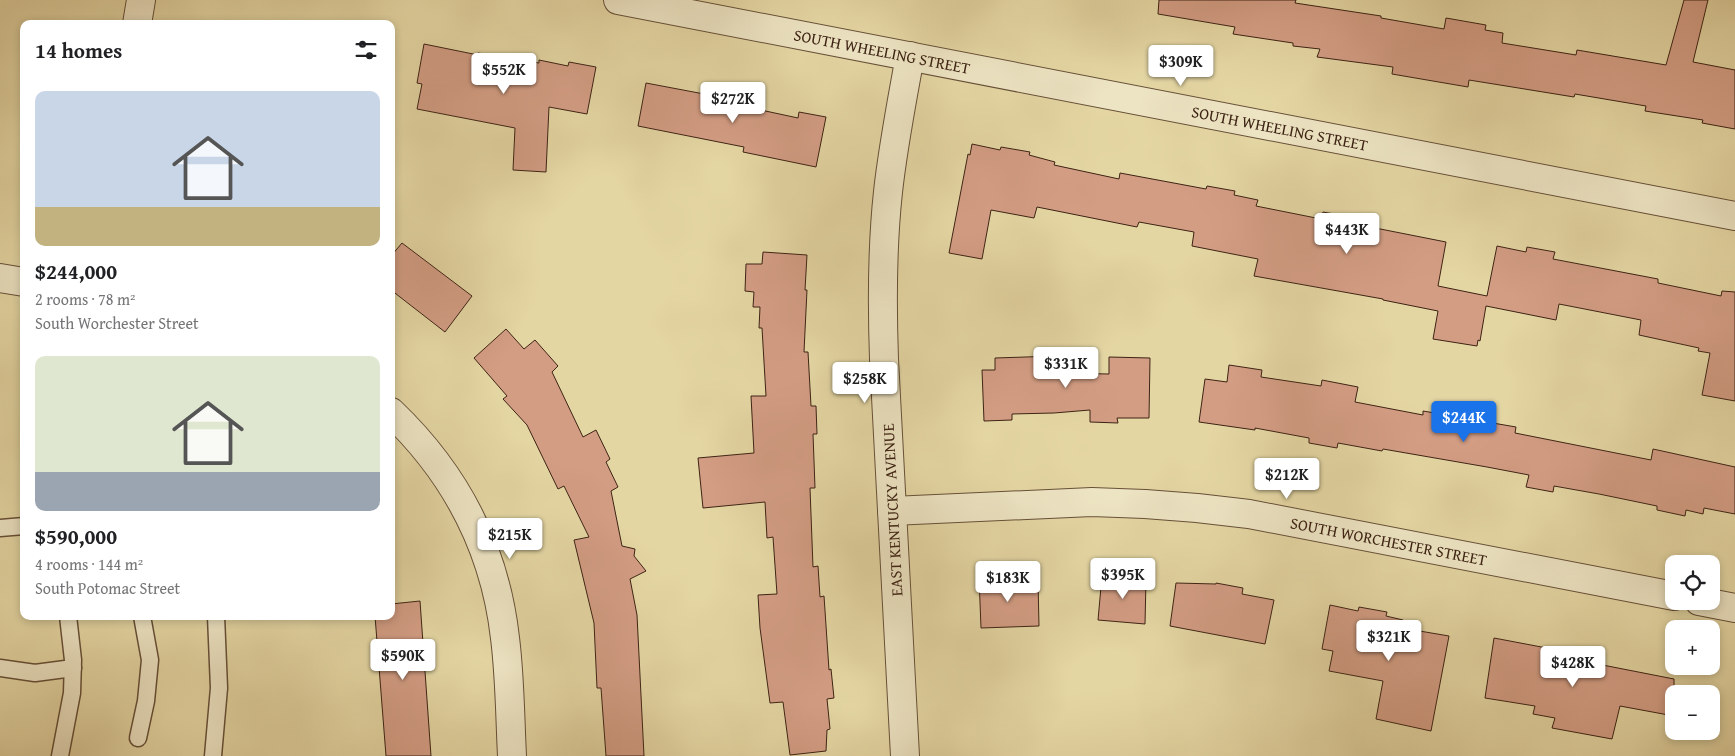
<!DOCTYPE html>
<html lang="en">
<head>
<meta charset="utf-8">
<style>
  body { margin:0; font-family:"Gentium Book Plus",serif; background:#f6f6f6; color:#202124; height:100vh; display:flex; flex-direction:column; font-size:19px; white-space:nowrap }
  * { box-sizing:border-box; margin:0 }
  p { font-size:16px; color:#757577 }
  .icon { flex:none; width:28px; height:28px; fill:none; stroke:currentColor; stroke-width:2; stroke-linecap:round; stroke-linejoin:round }
  .map { position:relative; flex:1; overflow:hidden }
  .drawer { position:absolute; left:20px; top:20px; width:375px; height:600px; display:flex; flex-direction:column; background:#fff; border-radius:10px; box-shadow:0 2px 8px #0003 }
  .drawer>* { flex:none }
  .fabs { position:absolute; left:1665px; top:555px; display:grid; gap:10px }
  .fabs a { display:grid; place-items:center; width:55px; height:55px; border-radius:10px; background:#fff; box-shadow:0 2px 8px #0003; font-size:25px }
  .price { position:absolute; translate:-50% -42px; padding:0 11px; border-radius:5px; background:#fff; color:#222; font-size:16px; line-height:32px; filter:drop-shadow(0 1px 2px #0008) }
  .price::after { content:''; position:absolute; left:50%; top:30px; width:15px; height:11px; margin-left:-8px; background:inherit; clip-path:polygon(0 0,100% 0,50% 100%) }
  .price.selected { background:#1a73e8; color:#fff }
  ul { padding:0; list-style:none }
  li { display:grid; align-content:center; gap:10px; height:265px; padding:0 15px }
  li span { display:grid; place-items:center; height:155px; border-radius:10px; color:#555 }
  li>.icon { margin-inline-start:auto }
  span .icon { width:90px; height:90px; fill:#fffc; stroke-width:1 }
  li b { font-size:21px }
  h2 { display:flex; justify-content:space-between; align-items:center; height:60px; padding:0 15px; font-size:21px }
  .map>svg:first-child { display:block }
  .building { fill:#d39d84; stroke:#3d2314 }
  .lines { fill:none; stroke-linecap:round; stroke-linejoin:round }
  .service-casing { stroke:#675038; stroke-width:19 }
  .minor-casing { stroke:#675038; stroke-width:30 }
  .tertiary-casing { stroke:#675038; stroke-width:30 }
  .service { stroke:#ede4c3; stroke-width:16 }
  .minor { stroke:#ede4c3; stroke-width:28 }
  .tertiary { stroke:#ede4c3; stroke-width:28 }
  .labels { text-anchor:middle; stroke-width:4; stroke-linejoin:round; paint-order:stroke }
  .street-label { font-size:16px; fill:#3d2314; stroke:#ede4c3 }
</style>
</head>
<body>
<div class="map">
<svg width="1735" height="756" viewBox="0 0 1735 756">
  <rect width="100%" height="100%" fill="#e4d6a3"/>
  <filter id="stains"><feTurbulence type="fractalNoise" baseFrequency=".004" numOctaves="4"/><feColorMatrix values="0 0 0 0 .2 0 0 0 0 .09 0 0 0 0 .02 0 0 0 .5 -.17"/></filter>
  <radialGradient id="worn" r=".72"><stop offset=".6" stop-color="#630" stop-opacity="0"/><stop offset="1" stop-color="#630" stop-opacity=".3"/></radialGradient>
  <g class="building">
    <polygon points="1159,0 1296,0 1295,3 1381,16 1381,18 1444,29 1446,18 1486,25 1485,30 1503,33 1502,43 1576,55 1577,50 1666,65 1684,0 1708,0 1693,62 1735,70 1735,129 1702,123 1703,120 1645,111 1646,106 1575,94 1574,97 1469,80 1468,87 1392,74 1393,67 1317,57 1320,49 1293,46 1293,43 1233,34 1235,27 1158,14"/>
    <polygon points="424,44 478,55 478,53 539,63 539,60 568,66 569,62 596,67 587,114 549,107 546,172 513,170 515,128 417,109 422,84 417,83"/>
    <polygon points="646,83 720,97 719,101 798,118 799,112 826,117 816,167 743,152 744,147 638,126"/>
    <polygon points="972,144 1000,150 1001,147 1030,152 1029,155 1055,162 1054,165 1119,179 1120,173 1206,189 1207,186 1235,191 1234,195 1258,200 1256,206 1321,219 1323,212 1351,217 1350,223 1446,242 1438,286 1487,296 1497,246 1526,252 1527,247 1555,252 1553,259 1658,279 1658,283 1721,296 1722,291 1735,292 1735,401 1702,395 1710,353 1698,351 1699,348 1639,335 1641,320 1559,304 1556,320 1486,306 1480,341 1478,340 1477,346 1433,339 1438,311 1383,300 1383,299 1254,276 1258,259 1192,246 1194,232 1139,222 1137,227 1037,207 1034,218 991,210 982,259 949,253 968,154 970,155"/>
    <polygon points="402,243 472,296 445,332 391,290 391,256"/>
    <polygon points="763,252 807,255 805,290 807,290 804,352 808,352 811,406 816,406 817,434 813,434 815,488 810,488 813,567 818,566 820,597 824,596 829,670 831,669 834,698 827,699 830,729 827,730 826,751 790,755 783,702 770,703 760,628 758,595 777,594 773,537 767,538 765,502 703,508 698,458 754,453 751,396 766,396 762,328 759,328 760,307 753,307 754,292 745,291 746,264 762,264"/>
    <polygon points="506,329 524,349 535,340 558,366 552,372 583,437 596,430 610,459 606,462 618,487 611,491 622,546 635,549 634,556 646,571 630,579 637,615 644,756 606,756 601,688 597,688 594,623 574,540 589,537 564,486 558,489 527,425 503,399 507,396 474,358"/>
    <polygon points="1056,356 1057,373 1109,374 1109,357 1150,358 1149,418 1117,418 1118,423 1090,422 1090,410 1054,413 1012,414 1012,420 984,421 982,370 995,370 995,358"/>
    <polygon points="1229,365 1262,370 1261,377 1321,386 1322,380 1358,387 1355,402 1423,415 1423,411 1516,427 1515,433 1651,460 1653,449 1735,467 1735,514 1704,508 1703,514 1686,510 1685,516 1657,510 1657,506 1599,494 1554,486 1553,492 1526,487 1529,475 1487,467 1383,449 1382,451 1338,443 1337,448 1309,443 1309,438 1255,428 1255,430 1199,422 1205,379 1227,382"/>
    <polygon points="1009,576 1009,581 1038,581 1039,626 981,628 979,577"/>
    <polygon points="1102,576 1146,580 1145,624 1098,620"/>
    <polygon points="1176,583 1216,584 1216,583 1243,588 1242,594 1274,600 1265,644 1170,626"/>
    <polygon points="420,601 431,756 386,756 375,616 391,616 391,604"/>
    <polygon points="1330,605 1358,611 1359,607 1387,612 1386,616 1403,620 1402,628 1449,636 1431,731 1376,719 1383,681 1329,671 1333,651 1322,649"/>
    <polygon points="1494,638 1573,653 1572,659 1674,679 1674,716 1620,706 1612,739 1552,728 1555,718 1533,714 1535,706 1485,698"/>
  </g>
  <g class="lines">
    <defs>
      <g id="service">
        <polyline points="0,528 24,526"/>
        <polyline points="0,668 35,673 73,668"/>
        <polyline points="138,738 146,701 150,660 142,616"/>
        <polyline points="60,756 72,693 73,660 68,616"/>
        <polyline points="213,756 219,688 216,616"/>
      </g>
      <g id="minor">
        <path id="s1" d="M618 0 1735 216"/>
        <polyline points="137,24 141,0"/>
        <path id="s2" d="M892 511 1092 502 1145 504 1197 508 1249 514 1674 596"/>
        <polyline points="1699,601 1735,608"/>
        <path d="M905 756 884 359C882 303 882 247 888 192 893 146 902 101 910 56"/>
      </g>
      <g id="tertiary">
        <polyline points="0,278 24,282"/>
        <path d="M391 412C456 474 495 549 505 638 510 677 510 717 512 756"/>
      </g>
    </defs>
    <use href="#service" class="service-casing"/>
    <use href="#minor" class="minor-casing"/>
    <use href="#tertiary" class="tertiary-casing"/>
    <use href="#service" class="service"/>
    <use href="#minor" class="minor"/>
    <use href="#tertiary" class="tertiary"/>
  </g>
  <g class="labels">
    <g class="street-label">
      <text dy="6" stroke="none"><textPath href="#s1" startOffset="269">SOUTH WHEELING STREET</textPath></text>
      <text dy="6" stroke="none"><textPath href="#s1" startOffset="674">SOUTH WHEELING STREET</textPath></text>
      <text transform="translate(892 510) rotate(-93)" y="6">EAST KENTUCKY AVENUE</text>
      <text dy="6" stroke="none"><textPath href="#s2" startOffset="500">SOUTH WORCHESTER STREET</textPath></text>
    </g>
  </g>
  <rect width="100%" height="100%" filter="url(#stains)"/>
  <rect width="100%" height="100%" fill="url(#worn)"/>
</svg>
<div class="fabs">
<a><svg class="icon" aria-label="locate" viewBox="0 0 24 24"><circle cx="12" cy="12" r="6"/><path d="M12 2v4M12 18v4M2 12h4M18 12h4"/></svg></a>
<a>+</a>
<a>−</a>
</div>
<b class="price" style="left:1181px;top:87px">$309K</b>
<b class="price" style="left:504px;top:95px">$552K</b>
<b class="price" style="left:733px;top:124px">$272K</b>
<b class="price" style="left:1347px;top:255px">$443K</b>
<b class="price" style="left:1066px;top:389px">$331K</b>
<b class="price" style="left:865px;top:404px">$258K</b>
<b class="price selected" style="left:1464px;top:443px">$244K</b>
<b class="price" style="left:1287px;top:500px">$212K</b>
<b class="price" style="left:510px;top:560px">$215K</b>
<b class="price" style="left:1123px;top:600px">$395K</b>
<b class="price" style="left:1008px;top:603px">$183K</b>
<b class="price" style="left:1389px;top:662px">$321K</b>
<b class="price" style="left:403px;top:681px">$590K</b>
<b class="price" style="left:1573px;top:688px">$428K</b>
<section class="drawer">
<h2>14 homes<svg class="icon" aria-label="filters" viewBox="0 0 24 24"><path d="M4 7h16M4 17h16"/><circle cx="9" cy="7" r="2"/><circle cx="15" cy="17" r="2"/></svg></h2>
<ul>
<li><span style="background:linear-gradient(#c9d6e8 75%,#c2b280 0)"><svg class="icon" aria-label="home" viewBox="0 0 24 24"><path d="M3 11l9-7 9 7M6 9v11h12V9"/></svg></span><div><b>$244,000</b><p>2 rooms · 78 m²</p><p>South Worchester Street</p></div></li>
<li><span style="background:linear-gradient(#dfe7d0 75%,#9aa5b1 0)"><svg class="icon" aria-label="home" viewBox="0 0 24 24"><path d="M3 11l9-7 9 7M6 9v11h12V9"/></svg></span><div><b>$590,000</b><p>4 rooms · 144 m²</p><p>South Potomac Street</p></div></li>
</ul>
</section>
</div>
</body>
</html>
